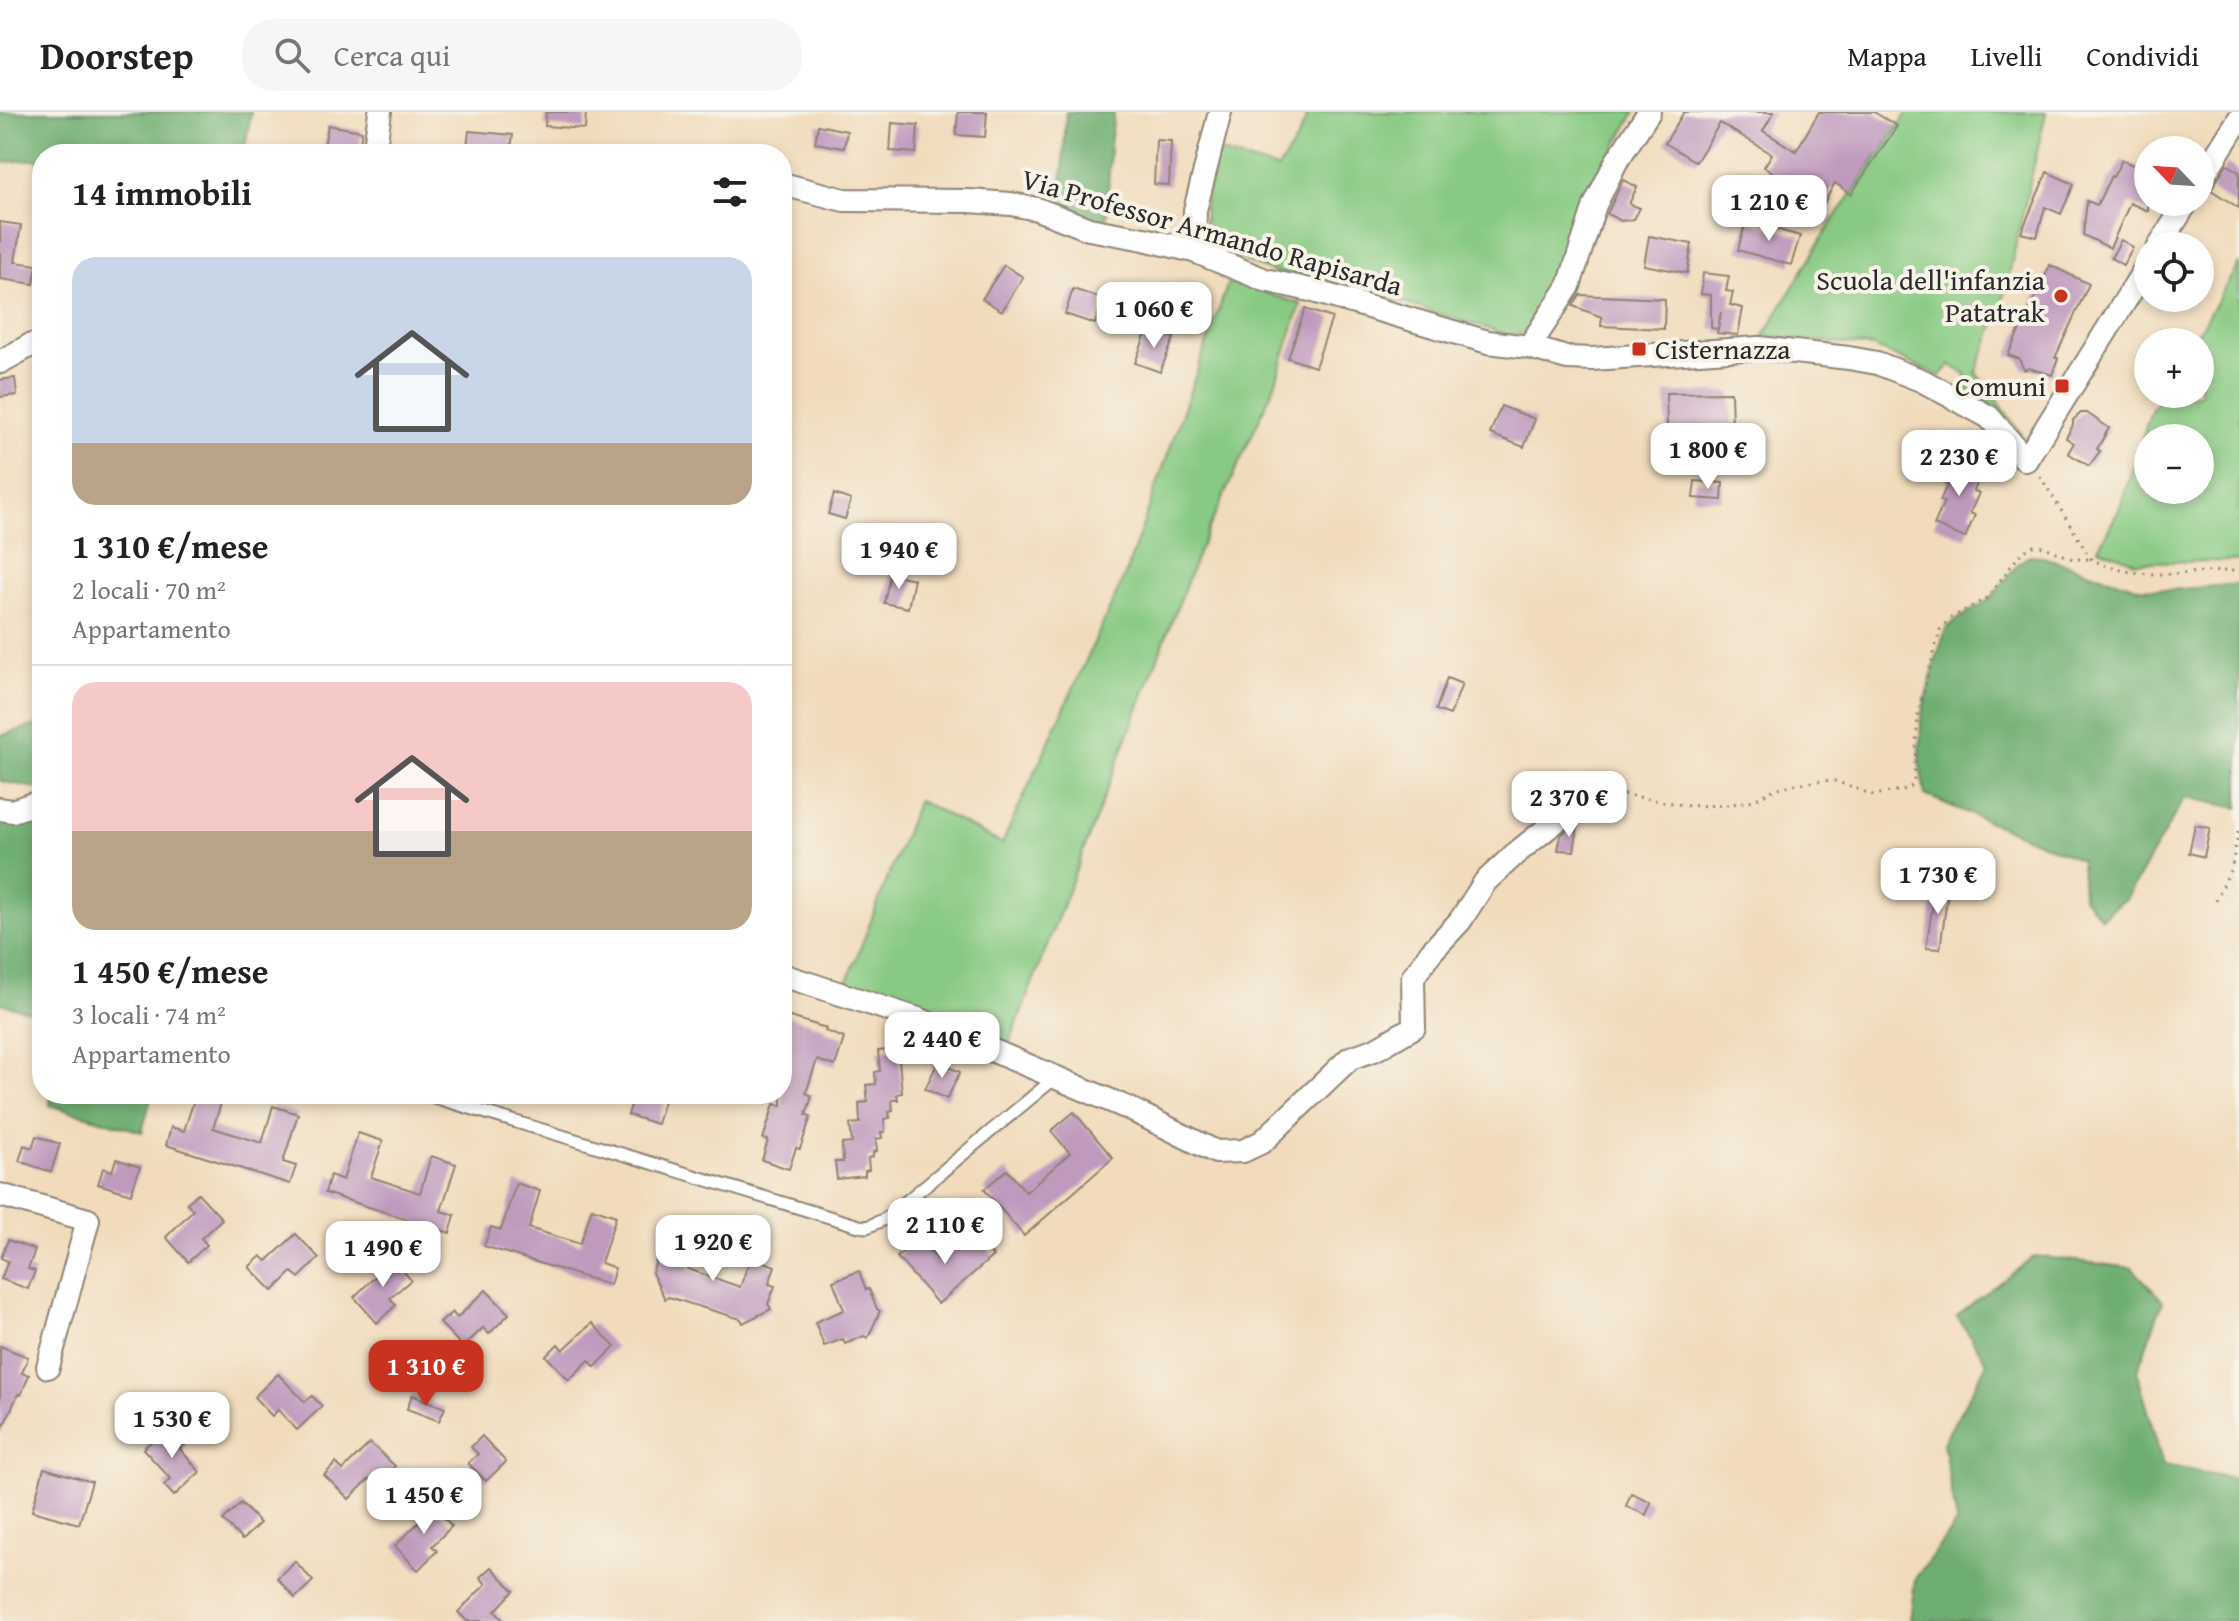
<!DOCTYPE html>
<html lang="it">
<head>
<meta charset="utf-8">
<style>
  body { margin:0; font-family:"Gentium Book Plus",serif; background:#f6f6f6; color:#222; height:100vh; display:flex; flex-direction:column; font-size:30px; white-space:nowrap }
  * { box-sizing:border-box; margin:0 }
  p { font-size:26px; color:#767676 }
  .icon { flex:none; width:44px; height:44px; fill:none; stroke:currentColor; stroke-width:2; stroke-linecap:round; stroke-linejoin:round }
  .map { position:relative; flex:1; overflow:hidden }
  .drawer { position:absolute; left:32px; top:32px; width:760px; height:960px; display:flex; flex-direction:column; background:#fff; border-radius:32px; box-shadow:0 4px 12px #0003 }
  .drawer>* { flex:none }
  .needle { width:52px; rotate:295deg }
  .controls { position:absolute; left:2134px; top:24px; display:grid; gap:16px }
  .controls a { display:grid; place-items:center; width:80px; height:80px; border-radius:50%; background:#fff; box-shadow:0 4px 12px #0003; font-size:40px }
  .price { position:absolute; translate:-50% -68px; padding:0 18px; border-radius:16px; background:#fff; color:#222; font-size:26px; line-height:52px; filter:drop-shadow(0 2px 4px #0008) }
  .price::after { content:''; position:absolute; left:50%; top:48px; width:24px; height:18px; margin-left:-12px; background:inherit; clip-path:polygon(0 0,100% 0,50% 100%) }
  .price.selected { background:#c8321e; color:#fff }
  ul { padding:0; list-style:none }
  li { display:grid; align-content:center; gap:16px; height:424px; padding:0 40px }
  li+li { border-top:2px solid #e0e0e0 }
  li span { display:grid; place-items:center; height:248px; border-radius:24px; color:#555 }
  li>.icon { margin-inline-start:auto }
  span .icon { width:144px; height:144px; fill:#fffc; stroke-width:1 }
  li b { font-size:34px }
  h2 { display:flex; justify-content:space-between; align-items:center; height:96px; padding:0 40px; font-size:34px }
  header { display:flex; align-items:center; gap:48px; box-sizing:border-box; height:112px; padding:0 40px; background:#fff; border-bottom:2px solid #e0e0e0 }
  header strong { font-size:38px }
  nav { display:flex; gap:44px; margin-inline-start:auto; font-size:28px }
  .search { width:560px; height:72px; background:#f6f6f6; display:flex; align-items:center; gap:20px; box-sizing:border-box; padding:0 28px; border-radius:32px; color:#767676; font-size:30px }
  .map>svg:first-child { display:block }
  .green { fill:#88ca83; stroke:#5a7a57; stroke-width:2; fill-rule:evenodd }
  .forest { fill:#6eae71; stroke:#4c6c4e; stroke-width:2 }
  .building { fill:#bf9abd }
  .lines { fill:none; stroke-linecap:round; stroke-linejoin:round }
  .lane-casing { stroke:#8e8374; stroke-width:15 }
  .street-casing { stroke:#8e8374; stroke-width:26 }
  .path { stroke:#8e8374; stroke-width:3; stroke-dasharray:2 6; stroke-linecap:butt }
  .lane { stroke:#fff; stroke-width:11 }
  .street { stroke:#fff; stroke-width:22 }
  .poi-dot { fill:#c8321e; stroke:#f7f3e8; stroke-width:3 }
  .labels { text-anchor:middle; stroke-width:8; stroke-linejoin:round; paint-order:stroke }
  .street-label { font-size:28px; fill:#2b2b2b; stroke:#f7f3e8 }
  .poi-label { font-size:28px; fill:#2b2b2b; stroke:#f7f3e8; text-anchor:end }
</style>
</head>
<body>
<header>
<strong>Doorstep</strong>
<div class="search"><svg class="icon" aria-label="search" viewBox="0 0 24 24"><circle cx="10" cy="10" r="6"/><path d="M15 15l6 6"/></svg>Cerca qui</div>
<nav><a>Mappa</a><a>Livelli</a><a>Condividi</a></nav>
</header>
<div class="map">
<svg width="2239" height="1509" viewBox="0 0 2239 1509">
  <rect width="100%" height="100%" fill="#f7f3e8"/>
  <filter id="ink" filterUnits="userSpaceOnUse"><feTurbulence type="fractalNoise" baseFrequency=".0125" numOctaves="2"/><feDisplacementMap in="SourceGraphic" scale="16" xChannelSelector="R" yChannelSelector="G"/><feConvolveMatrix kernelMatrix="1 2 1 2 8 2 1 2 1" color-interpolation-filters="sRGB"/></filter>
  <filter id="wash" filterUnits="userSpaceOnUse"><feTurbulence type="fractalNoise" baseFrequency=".006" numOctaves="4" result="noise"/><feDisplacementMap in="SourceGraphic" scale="32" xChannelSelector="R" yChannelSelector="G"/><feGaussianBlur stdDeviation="1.8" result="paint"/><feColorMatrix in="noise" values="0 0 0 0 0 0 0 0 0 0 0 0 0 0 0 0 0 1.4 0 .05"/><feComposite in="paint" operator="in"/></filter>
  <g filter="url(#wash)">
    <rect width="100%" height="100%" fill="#f1dbbc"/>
    <g class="green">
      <polygon points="1309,0 1635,0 1606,51 1563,166 1530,216 1522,222 1509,223 1341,172 1276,161 1204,132 1205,91 1218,40 1278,57 1298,26"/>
      <polygon points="1908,0 2046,0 2002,193 1976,261 1994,283 2026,329 2023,334 1998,298 1967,277 1966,262 1951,253 1940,264 1874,235 1776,225 1762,227 1825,121"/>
      <path d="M2239 152V449L2135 450 2098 436 2119 398 2151 299 2161 282H2200V230H2192ZM2148 326H2200V378H2148Z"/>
      <polygon points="1231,163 1266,181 1301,192 1274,275 1200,436 1009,932 846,873 918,688 1002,732 1126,461"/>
    </g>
    <g class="forest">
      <polygon points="0,0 251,0 244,42 42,42 42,92 38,47 0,51"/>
      <polygon points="1066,0 1114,0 1110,33 1107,105 1092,111 1061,96"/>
      <polygon points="2029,443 2040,444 2140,476 2170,478 2239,472 2239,696 2185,685 2127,785 2101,806 2083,785 2081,748 1925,683 1920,653 1921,605 1936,547 1946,517 1955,509 1990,487 2017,453"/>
      <polygon points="42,611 42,677 0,669 0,624"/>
      <polygon points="42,696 42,903 0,891 0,701"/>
      <polygon points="51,982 152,982 142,1020 50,993"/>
      <polygon points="2035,1144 2132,1156 2163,1189 2137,1259 2163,1353 2239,1367 2239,1509 1910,1509 1915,1467 1957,1410 1943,1331 1987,1251 1957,1204"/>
    </g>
    <g id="blocks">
      <g class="building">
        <polygon points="546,0 586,0 585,17 545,14"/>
        <polygon points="958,0 987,0 985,25 956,23"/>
        <polygon points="1684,0 1774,0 1763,19 1796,39 1819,0 1874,0 1897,14 1851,82 1835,71 1824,91 1764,55 1772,42 1720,11 1696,50 1665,31"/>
        <polygon points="892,11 918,13 916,41 890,39"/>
        <polygon points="328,13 362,19 358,42 323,39"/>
        <polygon points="818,13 847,19 844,36 815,31"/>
        <polygon points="469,19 513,23 510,41 467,34"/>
        <polygon points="1156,28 1171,29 1169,73 1154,72"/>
        <polygon points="2122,48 2139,56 2137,60 2148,65 2148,99 2130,91 2110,136 2083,123 2087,89 2097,93 2111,64 2113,65"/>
        <polygon points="2227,52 2239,60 2239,96 2211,78"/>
        <polygon points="2047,60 2074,72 2061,102 2045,95 2037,125 2021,121"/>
        <polygon points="1623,68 1637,75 1629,92 1640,96 1634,107 1621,109 1607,102"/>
        <polygon points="1746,109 1800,124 1791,153 1738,138"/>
        <polygon points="0,110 21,113 15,150 37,153 34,172 0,167"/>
        <polygon points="1649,124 1692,132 1687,161 1644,153"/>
        <polygon points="2121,128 2133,135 2123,153 2111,146"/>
        <polygon points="1004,153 1023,165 1002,199 982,187"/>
        <polygon points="2050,153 2089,172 2055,246 2058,246 2052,263 2029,256 2024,258 2019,247 2008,243"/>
        <polygon points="1703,161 1729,164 1726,179 1733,180 1730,193 1743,196 1738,223 1717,221 1721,200 1718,217 1711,216 1711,183 1701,182"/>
        <polygon points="1073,177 1103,187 1095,212 1065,202"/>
        <polygon points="1580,183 1665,187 1664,217 1601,214 1602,205 1573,194"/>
        <polygon points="1305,197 1332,206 1315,255 1288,246"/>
        <polygon points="1148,216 1174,226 1160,260 1135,251"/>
        <polygon points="15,266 17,283 0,285 0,268"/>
        <polygon points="1731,280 1732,316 1667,317 1666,281"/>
        <polygon points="1501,294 1535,307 1524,335 1490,322"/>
        <polygon points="2081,301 2087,301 2109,316 2097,337 2100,339 2089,354 2068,341 2074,331 2066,326 2073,313 2073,308"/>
        <polygon points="1953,345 1983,357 1974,379 1979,381 1970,401 1975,403 1965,426 1934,413 1944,390 1940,389 1949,368 1944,366"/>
        <polygon points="1695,369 1723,371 1722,388 1693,386"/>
        <polygon points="834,382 851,388 845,407 828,402"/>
        <polygon points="890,462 914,467 908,496 884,491"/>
        <polygon points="1447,566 1462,572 1450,603 1436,598"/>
        <polygon points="2195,713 2210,716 2204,745 2189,741"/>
        <polygon points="1571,714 1578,714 1574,739 1558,738 1561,723"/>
        <polygon points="1936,771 1949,772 1940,837 1926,836"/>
        <polygon points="787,904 826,916 825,919 844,926 835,954 817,948 806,981 812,984 806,1003 811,1004 800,1037 796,1036 789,1057 762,1048 768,1028 763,1027 774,992 782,994 782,907 786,909"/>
        <polygon points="898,937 902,981 897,982 898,988 892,988 893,999 889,1000 890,1006 884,1007 885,1020 881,1020 882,1026 876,1027 877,1039 873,1040 873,1045 868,1046 869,1058 865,1059 865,1064 837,1067 835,1050 843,1050 842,1032 852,1031 850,1012 860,1011 859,991 868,990 866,973 876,972 875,960 880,959 878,939"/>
        <polygon points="938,950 960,960 947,987 925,977"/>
        <polygon points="196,982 224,982 213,1016 262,1031 273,994 298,1002 283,1050 296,1054 290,1072 166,1033 171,1015 184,1019"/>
        <polygon points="634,982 666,982 657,1012 628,1003"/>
        <polygon points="1074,1000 1113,1046 1024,1124 984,1077 1007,1058 1026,1080 1070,1041 1051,1019"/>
        <polygon points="358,1021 383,1029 371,1065 420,1081 431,1044 456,1052 441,1099 455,1103 450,1121 325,1081 330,1063 343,1068"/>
        <polygon points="36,1024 60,1032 51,1060 19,1049 24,1033 32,1036"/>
        <polygon points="116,1047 140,1055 131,1082 98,1072 103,1056 112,1059"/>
        <polygon points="516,1071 540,1079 529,1116 580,1132 592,1096 616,1104 601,1151 615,1156 610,1173 484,1134 491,1115 501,1118"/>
        <polygon points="198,1081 222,1107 201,1126 207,1133 188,1150 166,1125 193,1098 187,1091"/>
        <polygon points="973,1120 993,1144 938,1192 897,1145 919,1126 939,1149"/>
        <polygon points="672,1121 694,1128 690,1138 694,1140 688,1157 740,1175 751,1145 775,1154 769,1172 775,1174 768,1192 771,1197 743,1211 741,1207 694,1193 669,1185 665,1187 652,1161 660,1138 665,1140"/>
        <polygon points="296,1122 319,1146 299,1166 292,1160 273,1179 249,1155 261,1144 267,1149"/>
        <polygon points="8,1128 35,1138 28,1157 35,1159 28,1177 1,1167 8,1149 1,1146"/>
        <polygon points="387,1141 411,1168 390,1186 396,1193 377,1211 354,1185 382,1158 376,1151"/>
        <polygon points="859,1159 866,1178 869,1177 877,1197 880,1199 868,1226 864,1224 845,1232 843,1227 824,1234 815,1210 844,1198 833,1169"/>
        <polygon points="486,1178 509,1202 489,1222 483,1216 463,1235 440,1211 452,1200 457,1206"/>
        <polygon points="592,1211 615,1235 595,1255 589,1248 569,1268 546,1244 558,1232 563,1238"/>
        <polygon points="0,1234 28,1245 22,1261 29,1263 21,1283 18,1282 0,1322"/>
        <polygon points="278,1262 305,1290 312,1284 322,1294 297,1318 278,1298 272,1304 254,1285"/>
        <polygon points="412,1283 445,1296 439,1309 407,1297"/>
        <polygon points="169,1313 186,1332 180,1337 200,1360 174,1384 164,1373 171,1367 143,1337"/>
        <polygon points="482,1324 506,1350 486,1369 468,1351 478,1342 471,1335"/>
        <polygon points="370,1331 395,1354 376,1373 369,1367 349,1387 324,1363 336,1351 343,1358"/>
        <polygon points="44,1356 92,1370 79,1412 32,1399"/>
        <polygon points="1631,1381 1651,1390 1646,1403 1626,1394"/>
        <polygon points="428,1389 452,1414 432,1434 437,1439 418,1458 395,1434 423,1406 417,1400"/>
        <polygon points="241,1391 260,1411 242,1428 223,1408"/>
        <polygon points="295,1449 313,1469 295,1486 277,1466"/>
        <polygon points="491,1455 514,1479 495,1499 504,1509 467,1509 458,1500 486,1472 480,1465"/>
      </g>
    </g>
  </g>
  <g filter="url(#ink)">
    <use href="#blocks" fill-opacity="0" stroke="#8e8374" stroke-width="2"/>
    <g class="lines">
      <defs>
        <polyline id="lane" points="424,982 859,1114 867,1115 885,1107 1055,966"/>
        <g id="street">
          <polyline points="374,42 380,0"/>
          <polyline points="2200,69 2239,7"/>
          <polyline points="782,72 844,88 969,89 1011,92 1037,97 1089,117 1144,127 1194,139 1265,168 1310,178 1488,230 1529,235 1567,246 1592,247 1759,236 1849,246 1877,251 1923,269 1989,305 2026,348 2148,152"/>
          <polyline points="2159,134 2187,90"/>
          <polyline points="1194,139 1195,98 1220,0"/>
          <polyline points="1529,235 1569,174 1595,93 1616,50 1649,0"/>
          <polyline points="0,250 31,233 42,231"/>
          <polyline points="0,697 12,699 42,689"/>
          <polyline points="782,863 921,908 1130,997 1216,1040 1243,1039 1262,1030 1350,946 1374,938 1414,915 1413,865 1431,840 1460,809 1485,770 1515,742 1560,706"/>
          <polyline points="0,1083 88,1108 48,1255"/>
        </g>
      </defs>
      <use href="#lane" class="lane-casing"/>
      <use href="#street" class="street-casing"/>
      <g class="path">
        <path d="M2040 364 2091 447C2140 472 2186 458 2239 459"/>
        <polyline points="1580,700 1588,697 1616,681 1689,694 1727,693 1754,688 1775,677 1801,671 1832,668 1873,683 1903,678 1911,674 1914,667 1918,601 1940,518 1949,507 1987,486 2021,441 2033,434 2045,435 2073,447 2091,447"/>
        <polyline points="2216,789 2232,754 2239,714"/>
      </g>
      <use href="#lane" class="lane"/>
      <use href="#street" class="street"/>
    </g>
  </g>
  <g class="poi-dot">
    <circle cx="2061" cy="184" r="8"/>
    <rect x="1631" y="229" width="16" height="16" rx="4"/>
    <rect x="2054" y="266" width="16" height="16" rx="4"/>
  </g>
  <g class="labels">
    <g class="street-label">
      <text transform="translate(1212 120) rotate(16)" y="10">Via Professor Armando Rapisarda</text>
    </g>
    <g class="poi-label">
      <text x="2045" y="178">Scuola dell'infanzia<tspan x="2045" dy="32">Patatrak</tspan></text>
      <text x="1655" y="247" text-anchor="start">Cisternazza</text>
      <text x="2046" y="284">Comuni</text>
    </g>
  </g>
</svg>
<div class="controls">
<a><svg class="needle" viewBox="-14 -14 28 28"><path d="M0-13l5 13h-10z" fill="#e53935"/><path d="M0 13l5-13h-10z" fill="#767676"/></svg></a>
<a><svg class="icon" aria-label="locate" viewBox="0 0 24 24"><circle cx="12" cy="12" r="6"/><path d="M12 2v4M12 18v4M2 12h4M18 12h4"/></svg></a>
<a>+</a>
<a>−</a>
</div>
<b class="price" style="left:1769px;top:131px">1 210 €</b>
<b class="price" style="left:1154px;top:238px">1 060 €</b>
<b class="price" style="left:1708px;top:379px">1 800 €</b>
<b class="price" style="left:1959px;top:386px">2 230 €</b>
<b class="price" style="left:899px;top:479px">1 940 €</b>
<b class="price" style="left:1569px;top:727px">2 370 €</b>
<b class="price" style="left:1938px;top:804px">1 730 €</b>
<b class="price" style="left:942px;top:968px">2 440 €</b>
<b class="price" style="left:945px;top:1154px">2 110 €</b>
<b class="price" style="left:713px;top:1171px">1 920 €</b>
<b class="price" style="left:383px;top:1177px">1 490 €</b>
<b class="price selected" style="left:426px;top:1296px">1 310 €</b>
<b class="price" style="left:172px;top:1348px">1 530 €</b>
<b class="price" style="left:424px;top:1424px">1 450 €</b>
<section class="drawer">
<h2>14 immobili<svg class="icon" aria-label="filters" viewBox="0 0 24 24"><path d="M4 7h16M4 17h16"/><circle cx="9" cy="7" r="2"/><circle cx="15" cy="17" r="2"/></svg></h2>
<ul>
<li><span style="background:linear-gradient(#c9d6e8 75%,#b9a48a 0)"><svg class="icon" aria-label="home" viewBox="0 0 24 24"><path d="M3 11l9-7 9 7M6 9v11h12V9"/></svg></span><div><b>1 310 €/mese</b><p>2 locali · 70 m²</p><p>Appartamento</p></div></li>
<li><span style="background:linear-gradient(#f6c9c9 60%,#b9a48a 0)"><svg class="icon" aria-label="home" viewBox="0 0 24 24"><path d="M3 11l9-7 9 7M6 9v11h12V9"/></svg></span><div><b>1 450 €/mese</b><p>3 locali · 74 m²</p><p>Appartamento</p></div></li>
</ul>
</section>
</div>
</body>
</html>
